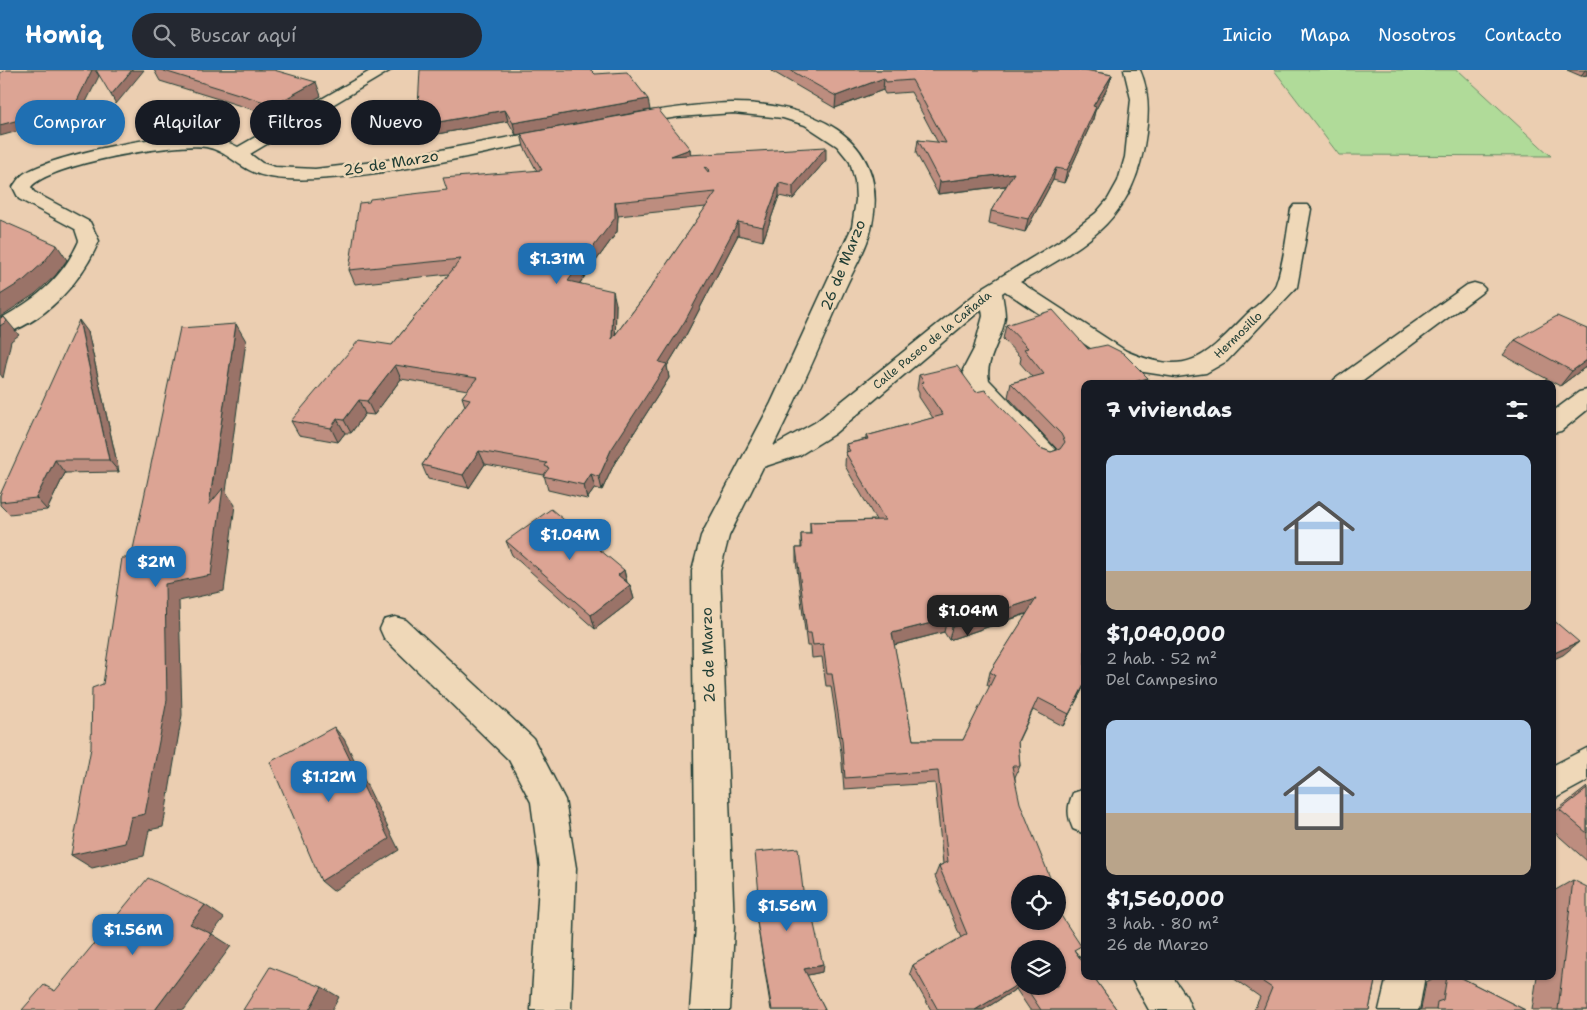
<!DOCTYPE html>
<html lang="es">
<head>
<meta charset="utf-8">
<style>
  body { margin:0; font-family:"Shantell Sans",sans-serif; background:#242831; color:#f1f3f6; height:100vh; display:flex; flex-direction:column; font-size:19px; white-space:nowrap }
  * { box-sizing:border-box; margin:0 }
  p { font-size:16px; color:#9ea1a6 }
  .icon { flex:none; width:28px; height:28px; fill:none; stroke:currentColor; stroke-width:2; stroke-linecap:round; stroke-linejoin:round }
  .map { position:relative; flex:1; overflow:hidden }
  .panel { position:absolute; left:1081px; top:310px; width:475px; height:600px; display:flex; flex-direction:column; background:#171b24; border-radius:10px; box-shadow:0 1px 4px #0004 }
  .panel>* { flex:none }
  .banner { position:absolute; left:15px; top:30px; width:475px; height:45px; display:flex; gap:10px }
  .buttons { position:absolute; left:1011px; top:805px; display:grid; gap:10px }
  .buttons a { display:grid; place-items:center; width:55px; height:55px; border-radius:50%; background:#171b24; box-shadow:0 1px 4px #0004; font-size:25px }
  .price { position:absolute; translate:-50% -42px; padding:0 11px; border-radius:10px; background:#1f6fb2; color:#fff; font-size:16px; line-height:32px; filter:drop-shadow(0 1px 2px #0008) }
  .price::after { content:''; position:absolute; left:50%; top:30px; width:15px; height:11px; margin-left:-8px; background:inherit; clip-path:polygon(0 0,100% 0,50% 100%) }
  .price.current { background:#222; color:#fff }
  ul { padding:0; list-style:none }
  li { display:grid; align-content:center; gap:10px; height:265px; padding:0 25px }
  li span { display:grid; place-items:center; height:155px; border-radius:10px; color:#555 }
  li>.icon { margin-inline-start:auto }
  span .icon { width:90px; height:90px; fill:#fffc; stroke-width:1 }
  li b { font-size:21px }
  h2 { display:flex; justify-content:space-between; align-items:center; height:60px; padding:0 25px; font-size:21px }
  .pill { padding:0 18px; border-radius:22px; background:#171b24; box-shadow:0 1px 4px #0004; font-size:18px; line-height:45px }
  .pill.current { background:#1f6fb2; color:#fff }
  header { display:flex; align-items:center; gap:30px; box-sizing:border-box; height:70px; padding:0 25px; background:#1f6fb2; color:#fff }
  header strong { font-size:24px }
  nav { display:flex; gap:28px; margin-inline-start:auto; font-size:18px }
  .search { width:350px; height:45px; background:#242831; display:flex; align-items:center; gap:12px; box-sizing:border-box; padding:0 18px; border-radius:28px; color:#9ea1a6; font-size:19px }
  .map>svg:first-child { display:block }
  .green { fill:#b0db99; stroke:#688c66 }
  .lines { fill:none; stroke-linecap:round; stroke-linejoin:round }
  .minor-casing { stroke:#1f3d34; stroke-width:3 }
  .minor { fill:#efd8b8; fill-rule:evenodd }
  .wall { fill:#bd8d7f; stroke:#1f3d34; fill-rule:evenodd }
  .shaded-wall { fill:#9a7368; stroke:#1f3d34 }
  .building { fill:#dca494; stroke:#1f3d34; fill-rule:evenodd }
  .labels { text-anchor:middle; stroke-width:5; stroke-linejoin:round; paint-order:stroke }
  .far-street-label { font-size:12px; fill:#1f3d34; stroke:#efd8b8 }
  .street-label { font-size:15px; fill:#1f3d34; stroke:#efd8b8 }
</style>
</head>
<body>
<header>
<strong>Homiq</strong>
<div class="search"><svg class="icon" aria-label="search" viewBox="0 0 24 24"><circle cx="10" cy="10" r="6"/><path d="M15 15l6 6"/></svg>Buscar aquí</div>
<nav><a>Inicio</a><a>Mapa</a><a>Nosotros</a><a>Contacto</a></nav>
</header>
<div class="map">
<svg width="1587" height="940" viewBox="0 0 1587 940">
  <rect width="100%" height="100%" fill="#ebceb1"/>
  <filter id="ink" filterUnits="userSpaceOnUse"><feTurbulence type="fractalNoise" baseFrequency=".02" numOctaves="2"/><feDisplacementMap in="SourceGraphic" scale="10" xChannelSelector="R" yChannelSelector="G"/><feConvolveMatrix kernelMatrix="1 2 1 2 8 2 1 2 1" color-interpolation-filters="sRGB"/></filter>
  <g filter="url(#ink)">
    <polygon class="green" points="1274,0 1458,0 1551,86 1339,85"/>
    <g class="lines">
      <defs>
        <g id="minor">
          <path d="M372 0H391L250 84 262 93 275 97 315 99 382 91 559 58 565 59 568 63 565 67 559 68C479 83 397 105 316 109 296 110 267 110 249 100 234 92 223 80 206 77 176 72 50 94 31 117L34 122 90 152 99 171C82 211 44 254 0 265V249C36 229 62 209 79 171L75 159 19 129 13 117C16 112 20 106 25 103 59 84 162 63 201 66 214 67 226 71 238 77Z"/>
          <path d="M1124 0H1140C1149 20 1149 42 1146 63 1135 149 1090 173 1020 212L1126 281C1189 308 1205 287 1247 244 1256 236 1272 224 1276 214 1284 192 1287 162 1291 139L1294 135H1308L1311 139 1297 217 1227 291 1206 303 1176 307 1131 300 1110 291 1005 221 1002 223C1003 231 1005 239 1005 247 1003 268 984 291 989 310L1055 379 1059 385 1055 391 1046 394 1037 391 966 313 963 300 974 279 983 246 982 239 834 364 800 385 763 397 729 466 720 501 734 856 730 940H690L696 856 692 501 701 466 771 333 852 157 856 130 855 111 850 92 837 76 805 55 783 48 733 43 678 47 626 55 620 54 618 50 620 46 626 45C661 40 696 34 731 33 807 32 891 64 872 155 868 177 853 200 844 221 821 273 799 325 773 376L816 352 984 217 1061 170 1096 143 1108 129 1118 111 1125 87 1131 29Z"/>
          <polygon points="1474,213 1481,215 1485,219 1481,223 1359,314 1331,314 1335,309 1467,215"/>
          <polygon points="1587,320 1587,340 1561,361 1552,363 1552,342 1579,322"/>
          <polygon points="395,547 406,550 533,668 565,730 576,798 571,940 531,940 540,798 531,732 509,690 384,568 380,559 384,550"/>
          <polygon points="1587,678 1587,711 1552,730 1552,696"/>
          <path d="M1085 719V764L1073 759C1067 745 1067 737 1073 723Z"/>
          <polygon points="1130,906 1172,906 1186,926 1192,940 1149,940"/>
          <polygon points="1387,906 1425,906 1419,940 1379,940"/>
        </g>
      </defs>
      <use href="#minor" class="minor-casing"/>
      <use href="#minor" class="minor"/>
    </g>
    <g class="wall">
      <polygon points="154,0 274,0 321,26 280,48 160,11"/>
      <polygon points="770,0 1085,0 1112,5 1108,17 1095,41 1093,49 1064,113 1053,110 1025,162 989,153 991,141 1006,116 938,124 916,83 918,70 938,73 911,22 885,24 883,20 835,38"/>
      <polygon points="1567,0 1587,0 1587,5 1581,6"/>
      <polygon points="595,4 650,40 516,65 508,51 421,67"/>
      <path d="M521 64 690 79V85L826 90 793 129 779 126 763 171 738 165 686 265 667 296 669 308 614 394 602 420 595 418 587 429 548 420 544 405 485 394 469 418 428 409 422 395 465 336 462 327 468 320 401 309 374 345 365 344 351 363H345L338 372 299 365 291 351 392 275 449 204 355 214 349 200 447 120 537 101 524 77ZM706 137 644 227 615 265 616 234 580 213 617 162 618 146Z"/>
      <path d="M1006 255 1085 314V617L1084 616 1063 656 1033 640 1018 672 1020 696 1015 707 1020 814 1076 882 1117 940H1030L1016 919 983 940H931L910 903 913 895 961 868 935 806 939 796 943 794 935 713 844 719 841 682 831 616H826L822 587 812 588 811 576H807L796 491V478H801V464H810V452L876 450 845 396 846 374 866 369V366L933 348 919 327V323L917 319 919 305 976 322 1040 378 1051 382 1057 380 1056 378 1008 327 1011 313 1032 307 1020 293 1021 288 1003 269ZM1027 544 990 602 987 615 990 617 963 670H913L894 575 944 562 949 570ZM1020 879 1058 916H1020Z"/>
      <polygon points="1587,259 1587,296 1560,316 1503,285 1515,270"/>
      <polygon points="88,262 119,402 65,403 47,440 9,444 0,435 0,425"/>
      <polygon points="506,471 624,500 627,512 630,515 634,529 595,559 512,485"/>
      <polygon points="1587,717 1587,791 1552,760 1552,744"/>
      <polygon points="1573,810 1587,940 1532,940 1537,906 1552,906 1552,822"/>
      <polygon points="805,837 822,902 807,905 825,940 771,940 756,846"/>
      <polygon points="1230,906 1376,906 1369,940 1254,940 1260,927"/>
      <polygon points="1438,906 1458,906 1525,940 1418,940 1421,939 1426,912"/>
    </g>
    <g class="shaded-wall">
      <polygon points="92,0 95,0 99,6 80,44 0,66 0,55"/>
      <polygon points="132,0 144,0 116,34 111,25"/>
      <polygon points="1585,0 1587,0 1587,5 1581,6"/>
      <polygon points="1112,5 1108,17 1095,41 1093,49 1064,113 1067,100 1093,36"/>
      <polygon points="884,8 883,20 835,38 836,26"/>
      <polygon points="316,12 321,26 280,48 274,35"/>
      <polygon points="648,29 650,40 516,65 513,53"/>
      <polygon points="505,40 508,51 421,67 417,56"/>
      <polygon points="826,77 826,90 793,129 793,116"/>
      <polygon points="690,79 691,92 671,86"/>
      <polygon points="1056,98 1053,110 1025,162 1028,149"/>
      <polygon points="1014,103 1012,115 938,124 940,112"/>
      <polygon points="779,113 779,126 763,171 763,157"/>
      <polygon points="615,132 618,146 617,162 571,225 568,211"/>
      <polygon points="738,152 738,165 686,265 667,296 669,308 614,394 602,420 599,407 611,380 659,292"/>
      <polygon points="57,175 67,190 55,206 35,224 0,247 0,225"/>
      <polygon points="613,221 616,234 615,283 612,269"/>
      <polygon points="4,247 19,265 11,271 3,308 0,304 0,256"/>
      <polygon points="79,250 88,262 119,402 109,390"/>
      <polygon points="236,254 246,271 226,422 235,435 224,521 179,531 182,645 163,757 149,760 144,786 92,798 71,785 165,514 209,435"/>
      <polygon points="1587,290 1587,296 1560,316 1572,301"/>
      <polygon points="395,295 401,309 374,345 367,331"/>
      <polygon points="1148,308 1145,314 1126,314"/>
      <polygon points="359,330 365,344 351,363 344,350"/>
      <polygon points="337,349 345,363 338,372 331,358"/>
      <polygon points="479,381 485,394 469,418 463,405"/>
      <polygon points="55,390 65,403 47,440 36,428"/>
      <polygon points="591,404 595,418 587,429 584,415"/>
      <polygon points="127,488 142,504 129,498"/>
      <polygon points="624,500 627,514 618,505"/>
      <polygon points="630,515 634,529 595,559 591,545"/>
      <polygon points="1036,529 1031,542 949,570 952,557"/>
      <polygon points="947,549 944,562 890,576 892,563"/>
      <polygon points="1579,572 1563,585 1552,590 1552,584"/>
      <polygon points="1085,613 1085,614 1063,656 1069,644"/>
      <polygon points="334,657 344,669 399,780 333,821 321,811"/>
      <polygon points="205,835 224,848 210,866 190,854"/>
      <polygon points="212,864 231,876 184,940 155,940"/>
      <polygon points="823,895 822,902 804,906 804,899"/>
      <polygon points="1020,913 1020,914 1016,919 983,940 975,940"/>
      <polygon points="322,917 339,927 332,940 309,940"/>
    </g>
    <g class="building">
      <polygon points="6,0 92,0 75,35 0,55 0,3"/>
      <polygon points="96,0 132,0 111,25"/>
      <polygon points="161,0 274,0 316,12 274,35"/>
      <polygon points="420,0 591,0 595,4 627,2 648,29 513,53 505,40 417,56"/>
      <polygon points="790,0 1085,0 1112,5 1093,36 1096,37 1067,100 1056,98 1028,149 991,141 1014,103 940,112 918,70 946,73 912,10 886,12 884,8 836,26"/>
      <path d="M658 39 690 79 671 86 826 77 793 116 779 113 763 157 738 152 685 251 659 292 667 294 611 380 599 407 591 404 584 415 543 406 549 398 545 396 547 393 479 381 463 405 422 395 470 329 462 327 477 308 395 295 367 331 359 330 344 350 337 349 331 358 291 351 359 270 392 275 461 189 349 200 359 133 369 132 370 129 447 120 443 108 542 100 521 64ZM704 97 708 98 709 103ZM716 122 644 227 612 269 613 221 568 211 615 148V132Z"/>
      <polygon points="0,150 57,175 44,192 24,210 0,225"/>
      <path d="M1053 240 1088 279 1107 275 1123 283 1148 308 1126 314H1085V613L1069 644 1038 628 1018 671 1020 696H1012L1020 733 1051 810 1044 814H1020V851H1058V841L1081 876 1074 880 1085 895V906H1093L1117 940H1041L1025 916H1058V879H1020V913L975 940H938L913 895 967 864 939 796 948 792 938 701 845 708 842 670 832 604H827L823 574 813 575 811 563H807L796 478H802L801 464H811L810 452 885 450 845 382 850 381 846 374 868 369 866 366 943 345 921 313 924 312 919 305 957 296 976 322 985 320 1040 378 1051 382 1060 379 1065 372 1061 364 1011 313 1044 304 1024 279 1028 278 1006 255ZM1036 529 990 602 995 605 963 670H913L892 563 947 549 952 557Z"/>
      <polygon points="1557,246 1587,259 1587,290 1572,301 1515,270"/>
      <polygon points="4,247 7,251 0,256 0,248"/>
      <polygon points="79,250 109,390 55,390 36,428 0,432 0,425"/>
      <polygon points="236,254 209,435 223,418 211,505 165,514 167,630 145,744 131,747 125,773 71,785 91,678 92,618 103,614 122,488 127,488 129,498 180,258"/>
      <polygon points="551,439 624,500 618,505 630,515 591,545 506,471"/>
      <polygon points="1552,549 1579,572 1552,584"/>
      <polygon points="334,657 389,769 321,811 270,692"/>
      <polygon points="1587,719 1587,763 1560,740"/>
      <polygon points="798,778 805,837 810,836 823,895 804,899 825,940 772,940 756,846 761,845 755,782"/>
      <polygon points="148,808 205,835 190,854 212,864 155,940 22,940 44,915 55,921"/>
      <polygon points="1573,810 1587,817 1587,940 1558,940"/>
      <polygon points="270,897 322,917 309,940 243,940"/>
      <polygon points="1254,906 1376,906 1369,940 1263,940 1272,918"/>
      <polygon points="1447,906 1458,906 1525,940 1436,940 1437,932 1443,930"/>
    </g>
  </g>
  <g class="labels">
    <g class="far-street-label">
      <text transform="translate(1238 265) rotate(-44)" y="4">Hermosillo</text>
      <text transform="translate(932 270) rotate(-39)" y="4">Calle Paseo de la Cañada</text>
    </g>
    <g class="street-label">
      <text transform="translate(391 93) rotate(-9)" y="5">26 de Marzo</text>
      <text transform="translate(843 195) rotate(-68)" y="5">26 de Marzo</text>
      <text transform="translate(708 585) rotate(-92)" y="5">26 de Marzo</text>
    </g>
  </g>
</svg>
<div class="buttons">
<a><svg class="icon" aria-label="locate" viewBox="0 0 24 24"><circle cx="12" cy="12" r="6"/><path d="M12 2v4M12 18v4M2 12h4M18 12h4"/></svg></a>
<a><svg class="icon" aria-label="layers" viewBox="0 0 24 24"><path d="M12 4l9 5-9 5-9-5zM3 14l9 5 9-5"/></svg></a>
</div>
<b class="price" style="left:557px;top:215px">$1.31M</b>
<b class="price" style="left:570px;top:491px">$1.04M</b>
<b class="price" style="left:156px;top:518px">$2M</b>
<b class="price current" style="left:968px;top:567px">$1.04M</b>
<b class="price" style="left:329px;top:733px">$1.12M</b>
<b class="price" style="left:787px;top:862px">$1.56M</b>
<b class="price" style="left:133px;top:886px">$1.56M</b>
<div class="banner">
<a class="pill current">Comprar</a>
<a class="pill">Alquilar</a>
<a class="pill">Filtros</a>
<a class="pill">Nuevo</a>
</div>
<section class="panel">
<h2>7 viviendas<svg class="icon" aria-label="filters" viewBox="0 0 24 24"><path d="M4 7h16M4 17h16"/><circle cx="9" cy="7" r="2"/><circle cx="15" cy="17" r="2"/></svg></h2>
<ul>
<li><span style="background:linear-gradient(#a9c7e8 75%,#b9a48a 0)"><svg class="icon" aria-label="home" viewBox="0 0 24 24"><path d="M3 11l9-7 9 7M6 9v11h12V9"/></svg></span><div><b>$1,040,000</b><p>2 hab. · 52 m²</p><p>Del Campesino</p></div></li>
<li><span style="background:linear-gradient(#a9c7e8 60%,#b9a48a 0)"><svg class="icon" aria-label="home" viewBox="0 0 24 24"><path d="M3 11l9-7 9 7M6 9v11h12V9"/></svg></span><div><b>$1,560,000</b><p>3 hab. · 80 m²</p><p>26 de Marzo</p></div></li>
</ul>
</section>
</div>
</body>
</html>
